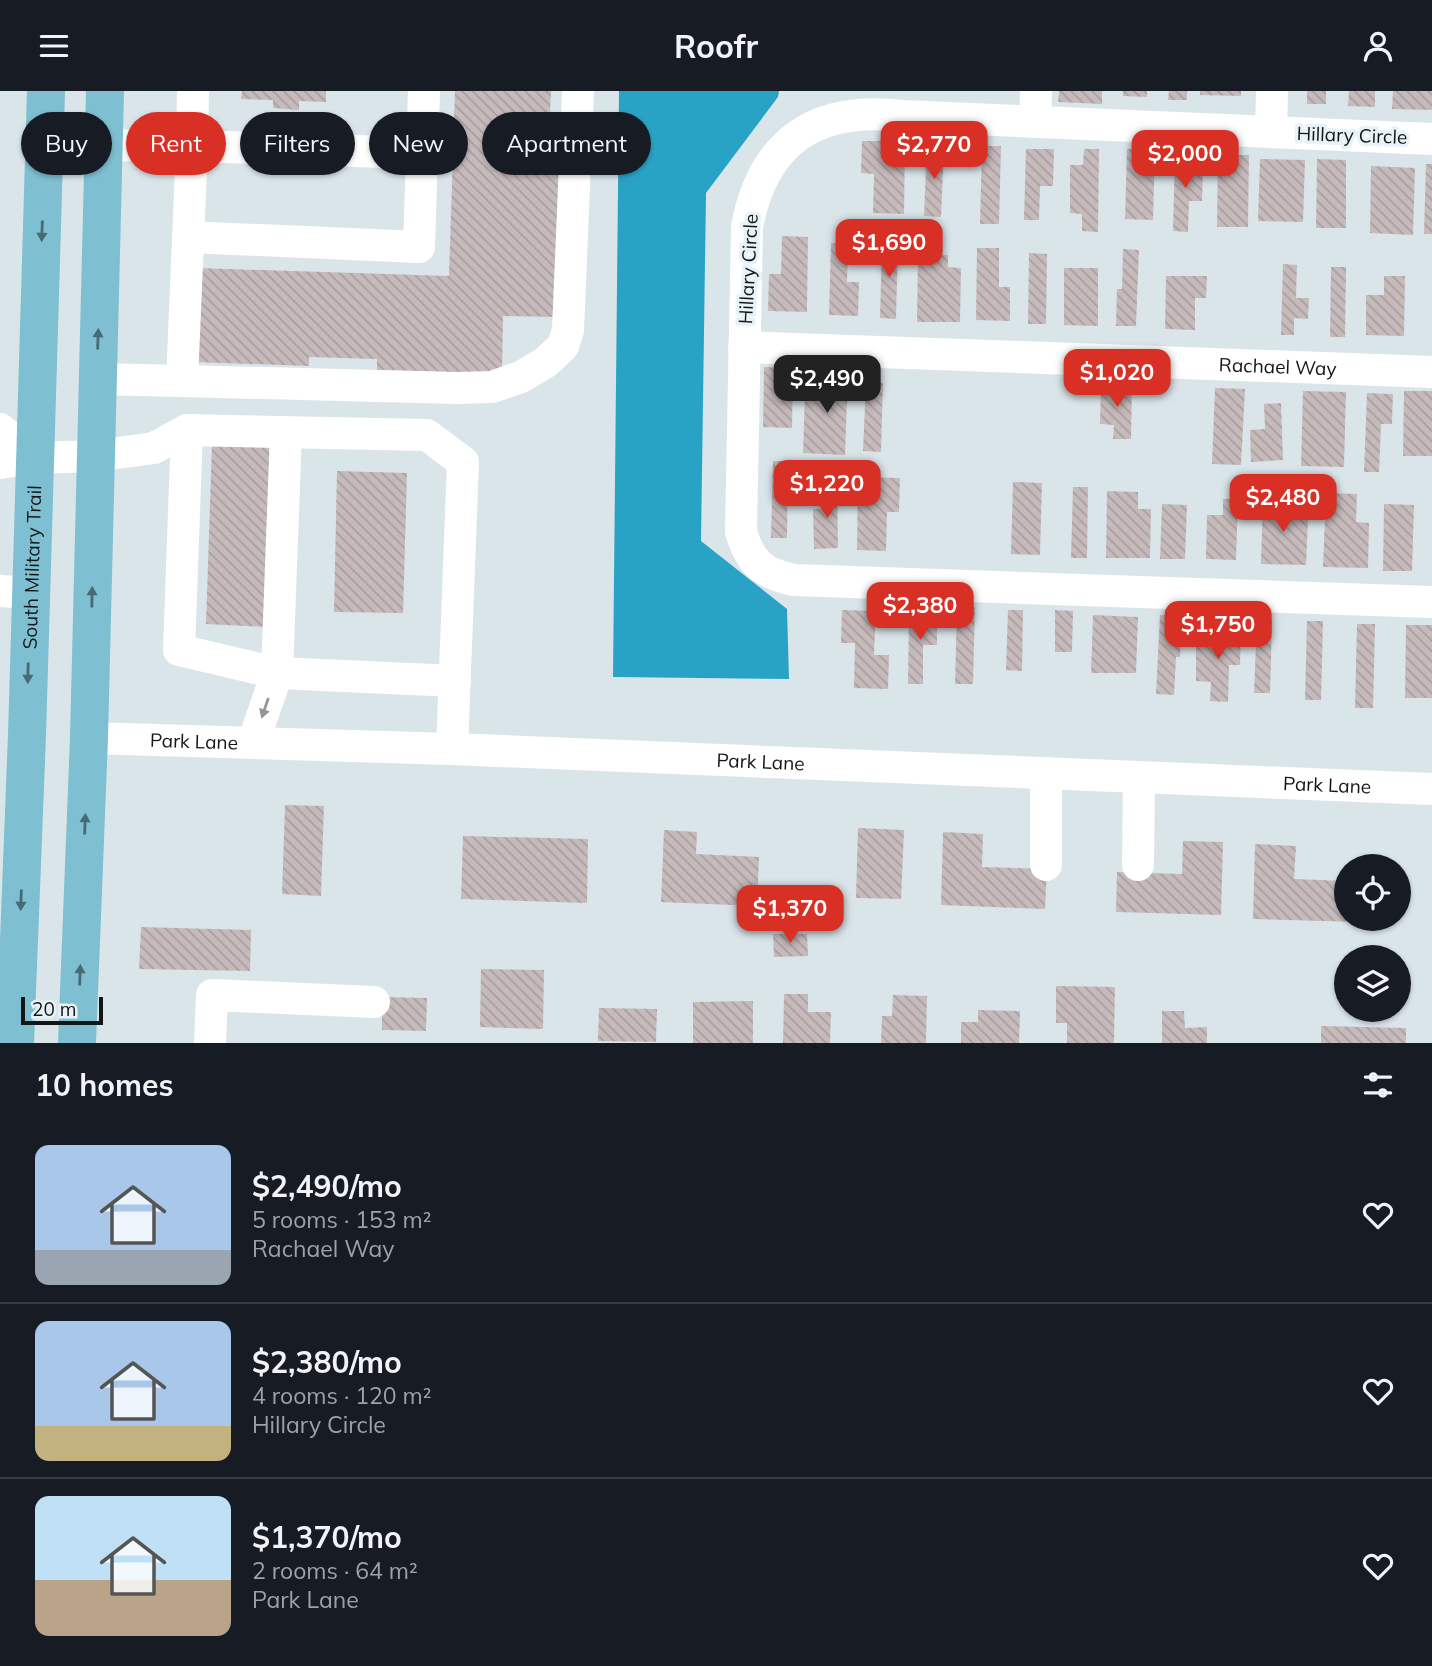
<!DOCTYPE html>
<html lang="en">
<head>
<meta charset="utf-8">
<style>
  body { margin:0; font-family:Mulish,sans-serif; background:#20242c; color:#f1f3f6; height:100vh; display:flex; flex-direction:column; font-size:26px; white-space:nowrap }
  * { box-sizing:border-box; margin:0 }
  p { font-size:23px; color:#9ea1a6 }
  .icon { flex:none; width:38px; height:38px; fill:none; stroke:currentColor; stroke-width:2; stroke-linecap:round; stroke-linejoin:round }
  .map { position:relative; height:952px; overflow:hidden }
  .side { display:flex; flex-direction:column; background:#171b24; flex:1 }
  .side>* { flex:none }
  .hud { position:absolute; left:21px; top:21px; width:700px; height:63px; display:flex; gap:14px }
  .controls { position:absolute; left:1334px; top:763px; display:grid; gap:14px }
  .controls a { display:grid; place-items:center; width:77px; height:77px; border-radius:50%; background:#171b24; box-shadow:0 2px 5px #0004; font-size:35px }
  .scale { position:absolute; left:21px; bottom:18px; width:82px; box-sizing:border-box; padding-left:7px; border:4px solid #121617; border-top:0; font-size:19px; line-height:24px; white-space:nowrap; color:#121617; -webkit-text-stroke:5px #e7f3f7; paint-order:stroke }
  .price { position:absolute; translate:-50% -60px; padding:0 16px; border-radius:14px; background:#d93025; color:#fff; font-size:23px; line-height:46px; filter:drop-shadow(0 2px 4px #0008) }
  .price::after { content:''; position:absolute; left:50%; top:42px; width:21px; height:16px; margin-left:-10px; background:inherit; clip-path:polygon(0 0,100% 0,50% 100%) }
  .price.on { background:#222; color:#fff }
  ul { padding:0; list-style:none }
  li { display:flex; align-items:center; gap:21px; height:175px; padding:0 35px }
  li+li { border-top:2px solid #363941 }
  li span { display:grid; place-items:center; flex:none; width:196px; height:140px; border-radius:14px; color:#555 }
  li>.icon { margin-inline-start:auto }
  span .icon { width:84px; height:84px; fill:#fffc; stroke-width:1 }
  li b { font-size:30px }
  h2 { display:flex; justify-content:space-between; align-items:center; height:84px; padding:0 35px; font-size:30px }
  .chip { padding:0 24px; border-radius:32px; background:#171b24; box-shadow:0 2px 5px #0004; font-size:24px; line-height:63px }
  .chip.on { background:#d93025; color:#fff }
  header { display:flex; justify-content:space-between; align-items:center; height:91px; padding:0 35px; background:#171b24; font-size:32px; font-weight:700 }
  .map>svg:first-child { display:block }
  .water { fill:#29a3c5 }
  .building { fill:url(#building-back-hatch) }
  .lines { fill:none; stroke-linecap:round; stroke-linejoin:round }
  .minor { stroke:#fff; stroke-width:32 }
  .major { stroke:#7ebfd1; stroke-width:38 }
  .oneway { fill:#486a74 }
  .oneway2 { fill:#949697 }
  .labels { text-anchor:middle; stroke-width:7; stroke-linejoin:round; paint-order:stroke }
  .street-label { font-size:19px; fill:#121617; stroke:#e7f3f7 }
</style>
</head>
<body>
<header><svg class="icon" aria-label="menu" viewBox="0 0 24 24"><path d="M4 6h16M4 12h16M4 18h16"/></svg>Roofr<svg class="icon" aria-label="person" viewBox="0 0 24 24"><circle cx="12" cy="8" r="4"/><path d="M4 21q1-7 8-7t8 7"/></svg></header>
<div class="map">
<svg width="1432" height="952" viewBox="0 0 1432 952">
  <defs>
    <pattern id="building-back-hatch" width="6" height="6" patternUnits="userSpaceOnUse" patternTransform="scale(1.75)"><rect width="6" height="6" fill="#c6babb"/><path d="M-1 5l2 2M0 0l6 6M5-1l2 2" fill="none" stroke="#a99fa0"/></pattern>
  </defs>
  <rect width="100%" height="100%" fill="#dae5ea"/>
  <polygon class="water" points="619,0 779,0 778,6 706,102 701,450 787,518 789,588 613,586"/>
  <g class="building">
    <polygon points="242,0 326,0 326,11 299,10 299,19 273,17 273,9 241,8"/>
    <polygon points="455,0 551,0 549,45 560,45 555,226 503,225 502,283 377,279 377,268 309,266 309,275 193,271 196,177 449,185"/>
    <polygon points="1059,0 1102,0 1102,13 1058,11"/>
    <polygon points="1123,0 1147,0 1147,6 1123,5"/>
    <polygon points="1169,0 1187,0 1187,9 1168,9"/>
    <polygon points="1200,0 1241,0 1241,5 1200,4"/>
    <rect x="1307" y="0" width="19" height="13"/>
    <polygon points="1349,0 1375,0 1375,16 1348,15"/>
    <polygon points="1393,0 1432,0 1432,19 1392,18"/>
    <polygon points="862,50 905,50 904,123 873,122 874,83 861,82"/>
    <polygon points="927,54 944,55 941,126 924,125"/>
    <polygon points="982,55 1001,55 999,133 980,133"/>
    <polygon points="1026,58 1054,58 1053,95 1040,95 1039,129 1024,129"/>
    <polygon points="1084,58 1099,58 1098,141 1082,140 1082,123 1070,122 1070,74 1083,74"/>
    <polygon points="1127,58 1155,59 1153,129 1125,128"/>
    <polygon points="1175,62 1191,63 1191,78 1203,78 1202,110 1189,110 1188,141 1173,140"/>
    <polygon points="1218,64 1249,64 1248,136 1217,136"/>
    <polygon points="1260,68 1305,69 1303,131 1258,130"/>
    <polygon points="1317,68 1346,69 1346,137 1316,137"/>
    <polygon points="1426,73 1432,73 1432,143 1424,143"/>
    <polygon points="1371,75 1415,77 1413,144 1370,142"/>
    <polygon points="782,145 808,146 807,221 768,220 769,183 781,183"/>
    <polygon points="882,149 898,150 896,228 880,227"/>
    <polygon points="831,152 848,153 847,191 859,191 858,225 829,224"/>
    <polygon points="977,157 999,157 999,196 1010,196 1010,230 976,229"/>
    <polygon points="1123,158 1139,159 1136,235 1116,235 1117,198 1122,198"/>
    <polygon points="1029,162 1047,163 1046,233 1028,233"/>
    <polygon points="918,163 948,164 948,176 961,177 960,231 917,231"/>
    <polygon points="1283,173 1297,174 1296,207 1309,207 1308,228 1294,227 1294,244 1281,244"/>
    <polygon points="1331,176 1346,176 1345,246 1330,246"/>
    <polygon points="1064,177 1098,177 1098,235 1064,234"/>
    <polygon points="1166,185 1207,185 1206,207 1195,207 1195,239 1165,238"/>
    <polygon points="1384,185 1405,185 1404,245 1366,244 1366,204 1384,204"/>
    <polygon points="764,276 793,277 792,337 763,336"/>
    <polygon points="816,279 848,280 845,364 803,362 805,304 816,304"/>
    <polygon points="866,291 883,292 881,361 863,360"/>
    <polygon points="1101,293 1132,294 1131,348 1113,348 1114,334 1100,333"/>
    <polygon points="1215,297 1245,298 1241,374 1212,373"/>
    <polygon points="1303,300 1346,301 1344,376 1301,375"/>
    <polygon points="1404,300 1432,300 1432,365 1403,365"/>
    <polygon points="1367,302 1393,303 1392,333 1381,333 1379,381 1364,381"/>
    <polygon points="1281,312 1283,369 1251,371 1250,339 1265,338 1264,313"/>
    <polygon points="212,354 274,356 268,536 206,533"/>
    <polygon points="773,370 788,370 787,447 771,447"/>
    <polygon points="337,380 407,382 403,522 334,521"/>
    <polygon points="858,386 900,387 899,421 887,421 886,460 857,459"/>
    <polygon points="1013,391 1042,392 1040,464 1011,463"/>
    <polygon points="837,394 838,457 814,458 813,418 822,418 821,395"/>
    <polygon points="1073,396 1088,396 1087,467 1071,467"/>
    <polygon points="1107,400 1138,401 1138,418 1151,418 1150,467 1106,467"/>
    <polygon points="1326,402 1357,403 1356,431 1369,432 1368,477 1323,476"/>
    <polygon points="1223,408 1238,408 1236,469 1206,468 1207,424 1223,424"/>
    <polygon points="1263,408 1294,409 1293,428 1308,429 1306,474 1261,473"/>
    <polygon points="1162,413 1187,414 1185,468 1160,468"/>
    <polygon points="1384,413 1414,414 1412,480 1383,480"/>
    <polygon points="957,516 975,516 973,593 955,593"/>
    <polygon points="842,519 876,520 874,564 889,564 888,598 854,597 855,552 841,552"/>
    <polygon points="1008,519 1023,519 1022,580 1006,579"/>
    <polygon points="1055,519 1073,520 1072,561 1055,561"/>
    <polygon points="909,520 937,521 937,554 923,554 923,593 908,593"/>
    <polygon points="1093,524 1138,526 1136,582 1091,582"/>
    <polygon points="1160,524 1182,525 1180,566 1176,566 1174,604 1156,603"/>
    <polygon points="1257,529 1272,529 1270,602 1254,602"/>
    <polygon points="1307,530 1323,530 1321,609 1305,609"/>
    <polygon points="1357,533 1375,533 1373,617 1355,617"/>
    <polygon points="1406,534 1432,534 1432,607 1405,607"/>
    <polygon points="1212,539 1241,539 1240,574 1229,574 1228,611 1210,610 1211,591 1196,590 1196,550 1211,551"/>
    <polygon points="285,714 324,715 321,805 282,803"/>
    <polygon points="858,737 904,739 901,808 856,807"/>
    <polygon points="664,739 697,741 696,763 759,766 757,815 661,811"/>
    <polygon points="943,741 983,743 982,776 1047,778 1045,818 941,814"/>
    <polygon points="463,745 588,748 587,812 461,808"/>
    <polygon points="1183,750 1223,751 1221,824 1116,821 1117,781 1182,783"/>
    <polygon points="1255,753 1296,755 1294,788 1346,790 1346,828 1358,828 1358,831 1253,828"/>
    <polygon points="141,836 251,839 250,880 139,878"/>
    <polygon points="773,843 807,843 808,865 774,866"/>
    <polygon points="481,878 544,879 543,938 480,936"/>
    <polygon points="1056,895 1115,896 1114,952 1067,952 1067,932 1056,932"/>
    <polygon points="784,903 808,903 808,921 831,921 830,952 783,952"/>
    <polygon points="893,904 927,905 926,952 881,952 882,925 892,925"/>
    <polygon points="382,906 427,907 426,940 382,939"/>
    <polygon points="753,910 753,952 693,952 693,911"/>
    <polygon points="599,917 657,918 656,951 598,950"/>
    <polygon points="978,919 1020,920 1019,952 961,952 961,931 978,931"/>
    <polygon points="1162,920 1184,920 1185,937 1207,936 1207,952 1162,952"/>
    <polygon points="1321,935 1406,937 1406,952 1321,952"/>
  </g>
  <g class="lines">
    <g class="minor">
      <polyline points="193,0 192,55 422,62"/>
      <polyline points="1035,31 1036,0"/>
      <polyline points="1271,41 1272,0"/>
      <path d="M1432 48 902 25C816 15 763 50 747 136L741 441C751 473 762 482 794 489L1432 511"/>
      <polyline points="188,146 419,156 424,0"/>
      <path id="s1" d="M744 256 1432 281"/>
      <polyline points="96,288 182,290 192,55 103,54"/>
      <polyline points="182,290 457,297 492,296 521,286 546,271 563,255 568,239 578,0"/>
      <polyline points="0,338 35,367"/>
      <polyline points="187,339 179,559 277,582 455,590"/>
      <polyline points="0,372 35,367 96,365 154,357 187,339 427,344 463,371 452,658"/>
      <polyline points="0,500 30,502"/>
      <path id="s2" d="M89 647 452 658 1432 698"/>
      <polyline points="253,652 277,582 286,341"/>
      <polyline points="1046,774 1046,682"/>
      <polyline points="1138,774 1139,686"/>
      <polyline points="210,952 212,904 374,911"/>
    </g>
    <g class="major">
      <path id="s3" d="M15 952 27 644 46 0"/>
      <polyline points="77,952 89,647 105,0"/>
    </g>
  </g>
  <defs><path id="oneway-solid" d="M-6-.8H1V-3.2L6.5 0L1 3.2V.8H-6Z" transform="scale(1.75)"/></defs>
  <g class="oneway">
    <use href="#oneway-solid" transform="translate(42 140) rotate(92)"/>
    <use href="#oneway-solid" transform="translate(98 248) rotate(-88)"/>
    <use href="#oneway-solid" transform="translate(92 506) rotate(-89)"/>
    <use href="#oneway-solid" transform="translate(28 582) rotate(91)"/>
    <use href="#oneway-solid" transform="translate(85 733) rotate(-88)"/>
    <use href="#oneway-solid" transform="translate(21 809) rotate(92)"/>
    <use href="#oneway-solid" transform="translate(80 884) rotate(-88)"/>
  </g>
  <use class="oneway2" href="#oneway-solid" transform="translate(265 617) rotate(109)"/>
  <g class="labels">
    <g class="street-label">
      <text transform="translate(1352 44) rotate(2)" y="7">Hillary Circle</text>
      <text transform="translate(748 178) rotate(-87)" y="7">Hillary Circle</text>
      <text dy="7" stroke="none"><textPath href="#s1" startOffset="534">Rachael Way</textPath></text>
      <text dy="7" stroke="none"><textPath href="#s3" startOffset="476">South Military Trail</textPath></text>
      <text dy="7" stroke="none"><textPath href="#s2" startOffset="105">Park Lane</textPath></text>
      <text dy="7" stroke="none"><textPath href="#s2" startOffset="672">Park Lane</textPath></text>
      <text dy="7" stroke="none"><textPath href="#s2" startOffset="1239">Park Lane</textPath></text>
    </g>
  </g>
</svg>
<div class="controls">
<a><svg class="icon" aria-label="locate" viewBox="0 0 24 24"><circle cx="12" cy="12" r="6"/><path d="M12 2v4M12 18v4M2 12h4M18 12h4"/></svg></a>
<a><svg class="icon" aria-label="layers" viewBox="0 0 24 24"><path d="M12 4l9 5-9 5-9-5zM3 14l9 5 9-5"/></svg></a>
</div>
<div class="scale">20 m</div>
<b class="price" style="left:934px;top:90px">$2,770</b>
<b class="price" style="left:1185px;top:99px">$2,000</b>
<b class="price" style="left:889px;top:188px">$1,690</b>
<b class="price" style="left:1117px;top:318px">$1,020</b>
<b class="price on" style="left:827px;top:324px">$2,490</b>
<b class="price" style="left:827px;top:429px">$1,220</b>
<b class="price" style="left:1283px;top:443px">$2,480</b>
<b class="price" style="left:920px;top:551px">$2,380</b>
<b class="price" style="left:1218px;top:570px">$1,750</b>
<b class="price" style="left:790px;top:854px">$1,370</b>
<div class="hud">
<a class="chip">Buy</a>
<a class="chip on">Rent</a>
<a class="chip">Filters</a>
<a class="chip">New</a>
<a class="chip">Apartment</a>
</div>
</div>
<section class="side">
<h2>10 homes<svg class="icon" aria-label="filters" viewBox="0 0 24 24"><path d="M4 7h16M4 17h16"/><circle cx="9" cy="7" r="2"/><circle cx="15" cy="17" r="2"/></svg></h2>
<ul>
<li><span style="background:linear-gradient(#a9c7e8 75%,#9aa5b1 0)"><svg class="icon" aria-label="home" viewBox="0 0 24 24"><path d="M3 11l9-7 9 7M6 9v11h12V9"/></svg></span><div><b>$2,490/mo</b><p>5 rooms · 153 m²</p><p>Rachael Way</p></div><svg class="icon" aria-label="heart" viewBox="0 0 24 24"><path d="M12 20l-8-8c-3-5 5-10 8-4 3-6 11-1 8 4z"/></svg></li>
<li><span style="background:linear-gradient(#a9c7e8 75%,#c2b280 0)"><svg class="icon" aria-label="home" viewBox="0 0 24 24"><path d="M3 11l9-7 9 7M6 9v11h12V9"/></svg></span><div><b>$2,380/mo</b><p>4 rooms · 120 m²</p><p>Hillary Circle</p></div><svg class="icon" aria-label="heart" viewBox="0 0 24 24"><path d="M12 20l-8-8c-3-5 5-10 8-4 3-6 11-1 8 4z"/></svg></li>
<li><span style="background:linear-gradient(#bfe0f5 60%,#b9a48a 0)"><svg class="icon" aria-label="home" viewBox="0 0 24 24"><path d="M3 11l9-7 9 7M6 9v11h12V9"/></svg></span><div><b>$1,370/mo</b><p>2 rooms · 64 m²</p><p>Park Lane</p></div><svg class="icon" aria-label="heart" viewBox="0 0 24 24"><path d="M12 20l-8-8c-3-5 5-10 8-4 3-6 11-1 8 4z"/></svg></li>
</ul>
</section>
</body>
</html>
